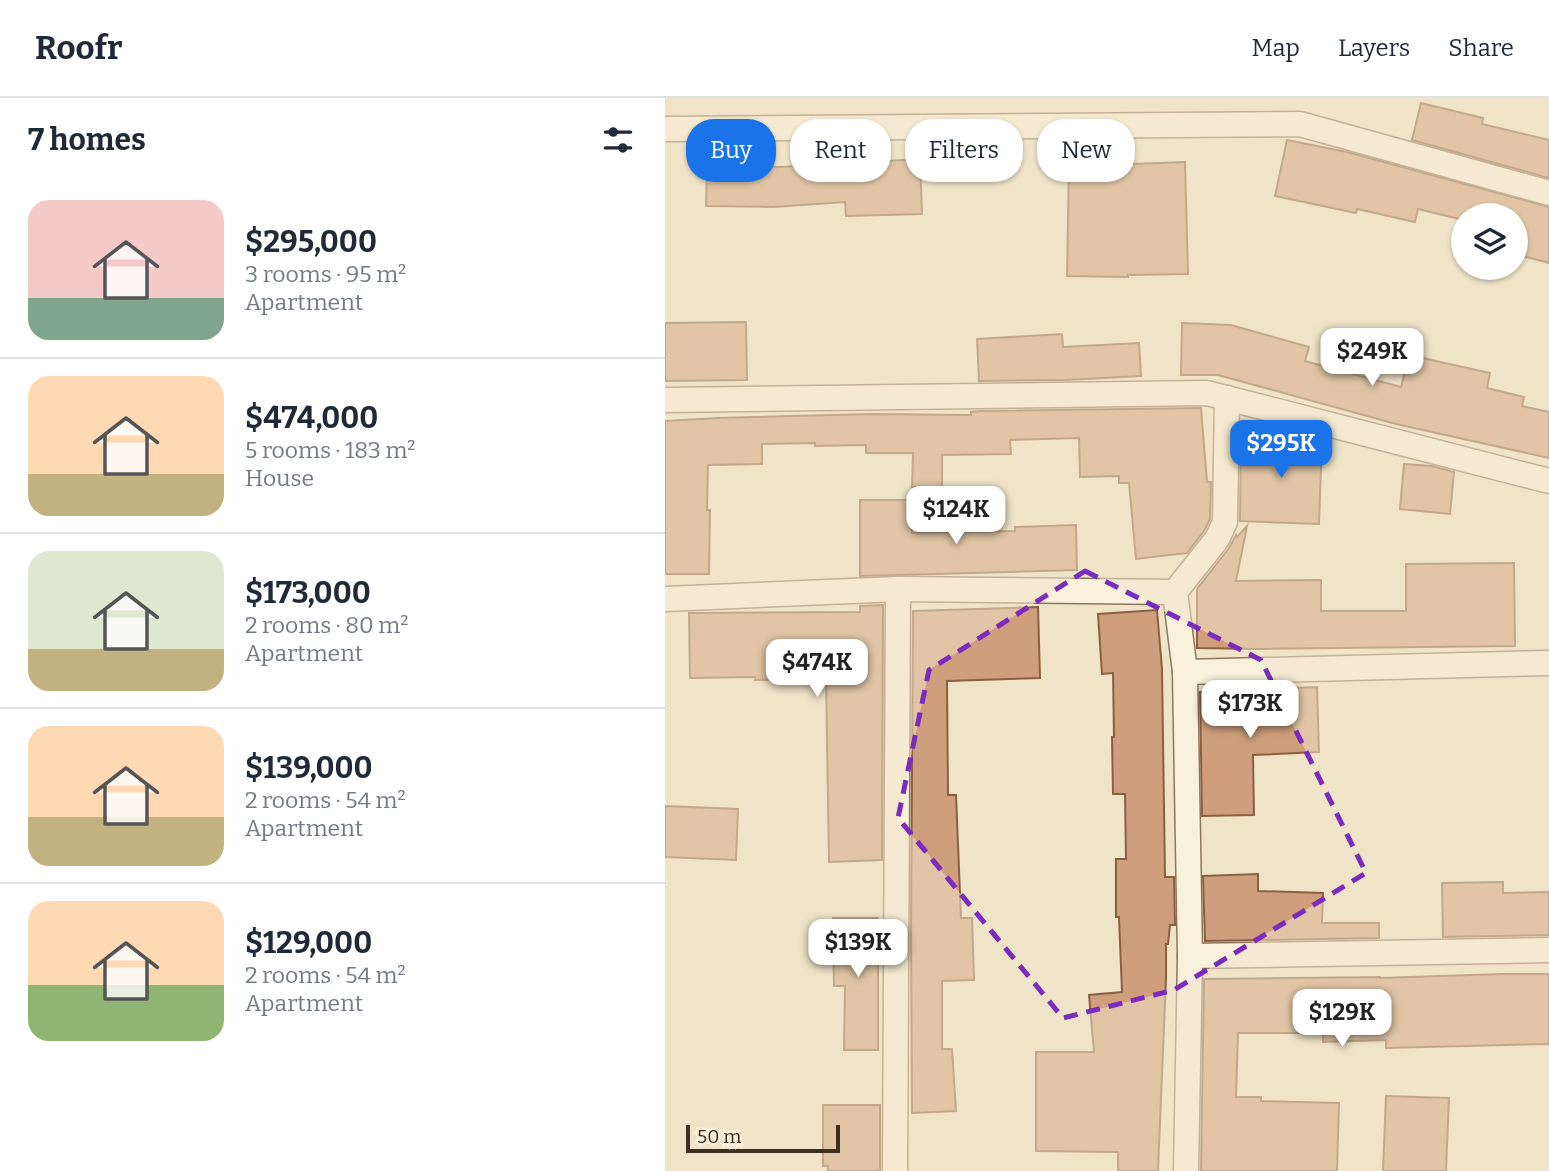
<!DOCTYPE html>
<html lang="en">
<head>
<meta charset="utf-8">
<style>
  body { margin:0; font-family:Bitter,serif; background:#f6f6f7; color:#1f2937; height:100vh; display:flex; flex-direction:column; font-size:26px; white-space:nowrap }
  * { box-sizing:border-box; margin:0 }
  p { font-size:23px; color:#747a83 }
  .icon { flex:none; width:38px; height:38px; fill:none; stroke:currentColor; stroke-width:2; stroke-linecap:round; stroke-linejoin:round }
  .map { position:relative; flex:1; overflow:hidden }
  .details { display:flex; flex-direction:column; background:#fff; width:665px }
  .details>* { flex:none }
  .guide { position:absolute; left:21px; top:21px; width:665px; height:63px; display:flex; gap:14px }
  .fabs { position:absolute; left:786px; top:105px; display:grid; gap:14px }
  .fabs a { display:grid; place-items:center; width:77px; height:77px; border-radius:50%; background:#fff; box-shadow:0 2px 5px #0004; font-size:35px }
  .scale { position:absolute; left:21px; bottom:18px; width:154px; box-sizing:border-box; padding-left:7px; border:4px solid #3d2e20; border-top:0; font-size:19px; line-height:24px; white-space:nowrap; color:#3d2e20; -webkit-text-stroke:5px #f7eed8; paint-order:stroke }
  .price { position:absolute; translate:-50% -60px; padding:0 16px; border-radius:14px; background:#fff; color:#222; font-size:23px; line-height:46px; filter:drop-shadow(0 2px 4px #0008) }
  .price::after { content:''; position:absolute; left:50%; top:42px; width:21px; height:16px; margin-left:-10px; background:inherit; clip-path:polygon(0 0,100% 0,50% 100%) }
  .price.selected { background:#1a73e8; color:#fff }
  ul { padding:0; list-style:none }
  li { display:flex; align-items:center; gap:21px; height:175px; padding:0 28px }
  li+li { border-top:2px solid #e0e1e3 }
  li span { display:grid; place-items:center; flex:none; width:196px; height:140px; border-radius:21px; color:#555 }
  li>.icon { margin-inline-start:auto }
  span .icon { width:84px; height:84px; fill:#fffc; stroke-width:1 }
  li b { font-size:30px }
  h2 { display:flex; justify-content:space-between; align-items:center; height:84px; padding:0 28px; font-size:30px }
  .pill { padding:0 24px; border-radius:28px; background:#fff; box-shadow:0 2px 5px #0004; font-size:24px; line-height:63px }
  .pill.selected { background:#1a73e8; color:#fff }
  header { display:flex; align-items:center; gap:42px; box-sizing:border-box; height:98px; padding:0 35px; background:#fff; border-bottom:2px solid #e0e1e3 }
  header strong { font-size:33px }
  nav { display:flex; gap:38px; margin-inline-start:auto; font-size:24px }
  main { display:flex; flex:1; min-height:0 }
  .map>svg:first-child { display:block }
  .building { fill:#cf9f7d; stroke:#8d5f41; stroke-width:2 }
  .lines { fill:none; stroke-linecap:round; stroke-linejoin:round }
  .street-casing { stroke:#8d765c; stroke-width:27 }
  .street { stroke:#faf1dc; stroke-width:24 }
  .marked { fill:none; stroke:#7b2cbf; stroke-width:5; stroke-dasharray:14 9; stroke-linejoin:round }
</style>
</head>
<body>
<header>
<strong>Roofr</strong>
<nav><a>Map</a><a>Layers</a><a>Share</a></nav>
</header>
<main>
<section class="details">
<h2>7 homes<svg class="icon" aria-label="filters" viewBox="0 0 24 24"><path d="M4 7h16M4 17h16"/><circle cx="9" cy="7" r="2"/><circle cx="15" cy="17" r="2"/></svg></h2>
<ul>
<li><span style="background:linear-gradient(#f6c9c9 70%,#7fa58c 0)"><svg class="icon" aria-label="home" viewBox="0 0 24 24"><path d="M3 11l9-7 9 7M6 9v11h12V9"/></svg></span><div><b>$295,000</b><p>3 rooms · 95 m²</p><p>Apartment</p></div></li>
<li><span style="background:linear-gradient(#ffd9b3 70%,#c2b280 0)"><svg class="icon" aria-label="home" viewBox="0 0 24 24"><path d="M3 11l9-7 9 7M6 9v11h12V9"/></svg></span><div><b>$474,000</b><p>5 rooms · 183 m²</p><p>House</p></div></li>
<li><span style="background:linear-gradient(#dfe7d0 70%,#c2b280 0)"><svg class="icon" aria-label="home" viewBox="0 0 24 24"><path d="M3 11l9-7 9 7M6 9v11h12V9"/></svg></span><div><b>$173,000</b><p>2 rooms · 80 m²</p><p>Apartment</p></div></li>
<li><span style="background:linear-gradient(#ffd9b3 65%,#c2b280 0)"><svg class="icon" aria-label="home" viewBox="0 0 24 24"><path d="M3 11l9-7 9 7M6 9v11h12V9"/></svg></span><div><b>$139,000</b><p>2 rooms · 54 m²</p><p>Apartment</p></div></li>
<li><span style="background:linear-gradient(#ffd9b3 60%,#8fb573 0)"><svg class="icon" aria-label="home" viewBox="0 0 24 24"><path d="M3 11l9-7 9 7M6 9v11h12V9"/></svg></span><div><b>$129,000</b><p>2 rooms · 54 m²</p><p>Apartment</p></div></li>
</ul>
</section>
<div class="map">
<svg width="884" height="1073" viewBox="0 0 884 1073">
  <rect width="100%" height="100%" fill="#f0e4c8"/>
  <g class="building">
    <polygon points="756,5 818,20 817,26 884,42 884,80 747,42"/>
    <polygon points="622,42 682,54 884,109 884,165 850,156 850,117 798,117 798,122 753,111 750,124 692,111 691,115 610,98"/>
    <polygon points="255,61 257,116 181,118 180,104 108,109 41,108 42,68 115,69"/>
    <polygon points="520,64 523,176 463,177 463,179 402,178 404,65 466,66"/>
    <polygon points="81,224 82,282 0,283 0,225"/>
    <polygon points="517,225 566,227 644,249 640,263 736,289 744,257 825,275 822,290 859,299 857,308 884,314 884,360 731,326 553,277 516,277"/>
    <polygon points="397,236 398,249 474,245 476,278 401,282 314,283 312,241"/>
    <polygon points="536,310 542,384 546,384 545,421 539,433 522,455 471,461 464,385 454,385 454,378 415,379 414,340 345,342 346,356 277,357 277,389 247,389 248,355 201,355 201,347 150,348 150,345 97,346 97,366 43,367 42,412 45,412 44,476 0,476 0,323 52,320 208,316 306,317 306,314 315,313"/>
    <polygon points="576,338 657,341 654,426 575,423"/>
    <polygon points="739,366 767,368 789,374 785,416 735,411"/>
    <polygon points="195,402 247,402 247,435 350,433 350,429 411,427 412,472 195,478"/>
    <polygon points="582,428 571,483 656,482 656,513 741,513 741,466 849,465 850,548 593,551 532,550 532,491 564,450 571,437 572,439"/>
    <polygon points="218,507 217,762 164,764 161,581 90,582 90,579 25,580 24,515 195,514 195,508"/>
    <polygon points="373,509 375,580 282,583 283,697 291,697 296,820 307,820 309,882 277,883 277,951 287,951 291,1013 247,1015 246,832 248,513"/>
    <polygon points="492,512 497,571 500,779 509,779 510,827 505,827 503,846 501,846 501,881 493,1073 453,1073 453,1054 371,1053 371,954 429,954 424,897 457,894 454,819 451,819 451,761 461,761 460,696 448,696 447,639 449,639 448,575 437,576 433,516"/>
    <polygon points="652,589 654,654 588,657 589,717 537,718 535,594"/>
    <polygon points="0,708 73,711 71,762 0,759"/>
    <polygon points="593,776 593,793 658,795 657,825 714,825 714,840 540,843 538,778"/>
    <polygon points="838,784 838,795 884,794 884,837 778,839 777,785"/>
    <polygon points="168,820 213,820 213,952 179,952 180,888 169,888"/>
    <polygon points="837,876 884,876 884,946 721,950 721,942 658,944 658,935 573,935 571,999 596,999 596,1003 674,1005 672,1073 536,1073 539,881 715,879 715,880"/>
    <polygon points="721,998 784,1000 781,1073 718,1073"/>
    <polygon points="158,1007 215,1007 215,1073 163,1073 163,1068 158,1068"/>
  </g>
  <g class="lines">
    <defs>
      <g id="street">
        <polyline points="0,31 635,26 884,95"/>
        <polyline points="0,302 542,295 884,383"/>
        <polyline points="0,501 233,491 510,494"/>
        <polyline points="520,574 884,565"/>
        <polyline points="525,858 884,852"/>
        <polyline points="230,1073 233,491"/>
        <polyline points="521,1073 525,858 520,574 510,494 552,441 560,424 562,300"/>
      </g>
    </defs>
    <use href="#street" class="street-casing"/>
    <use href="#street" class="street"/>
  </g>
  <path d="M0 0H884V1073H0ZM420 473 596 562 701 775 509 892 398 920 233 720 264 572Z" fill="#f0e4c8" fill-opacity=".55" fill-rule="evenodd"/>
  <path class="marked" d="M420 473 596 562 701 775 509 892 398 920 233 720 264 572Z"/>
</svg>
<div class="fabs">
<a><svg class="icon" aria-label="layers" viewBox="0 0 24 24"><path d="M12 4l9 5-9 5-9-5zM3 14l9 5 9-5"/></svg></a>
</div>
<div class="scale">50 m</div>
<b class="price" style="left:707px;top:290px">$249K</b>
<b class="price selected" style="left:616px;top:382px">$295K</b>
<b class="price" style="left:291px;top:448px">$124K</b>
<b class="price" style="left:152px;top:601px">$474K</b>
<b class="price" style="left:585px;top:642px">$173K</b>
<b class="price" style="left:193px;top:881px">$139K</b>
<b class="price" style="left:677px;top:951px">$129K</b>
<div class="guide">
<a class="pill selected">Buy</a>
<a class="pill">Rent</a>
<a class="pill">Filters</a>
<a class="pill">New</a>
</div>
</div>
</main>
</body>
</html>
